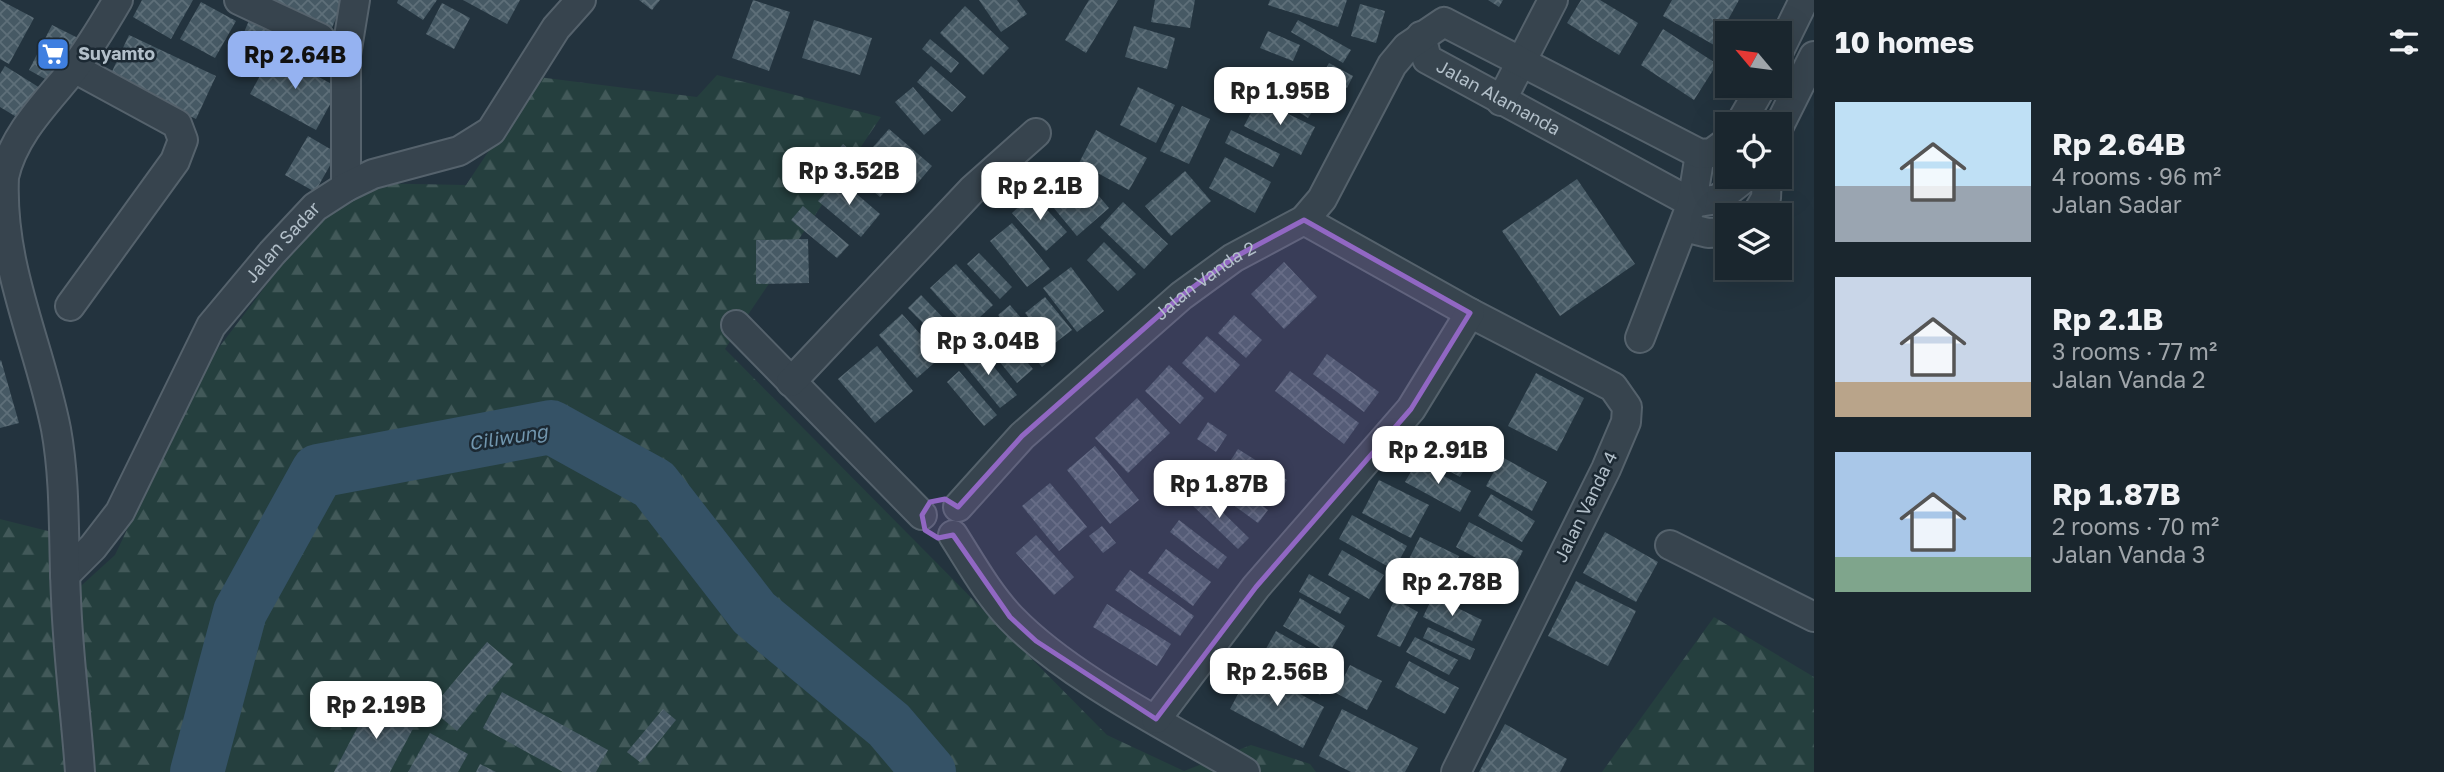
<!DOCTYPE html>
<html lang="en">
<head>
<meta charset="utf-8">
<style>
  body { margin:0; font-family:"Golos Text",sans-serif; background:#27323a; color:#f1f3f6; height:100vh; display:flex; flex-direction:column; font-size:26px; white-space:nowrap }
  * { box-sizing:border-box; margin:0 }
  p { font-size:23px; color:#9fa5aa }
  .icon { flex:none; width:38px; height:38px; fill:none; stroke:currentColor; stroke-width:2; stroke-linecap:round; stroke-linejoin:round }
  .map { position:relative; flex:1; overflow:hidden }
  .details { display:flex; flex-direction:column; background:#1a262e; width:630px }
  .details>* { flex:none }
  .needle { width:46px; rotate:299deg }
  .tools { position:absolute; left:1715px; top:21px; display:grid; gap:14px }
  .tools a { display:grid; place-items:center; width:77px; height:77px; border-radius:0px; background:#1a262e; box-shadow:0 7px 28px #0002,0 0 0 2px #38434a; font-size:35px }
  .price { position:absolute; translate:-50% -60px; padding:0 16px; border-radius:14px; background:#fff; color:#222; font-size:23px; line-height:46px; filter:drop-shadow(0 2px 4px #0008) }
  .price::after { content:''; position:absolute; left:50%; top:42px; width:21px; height:16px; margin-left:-10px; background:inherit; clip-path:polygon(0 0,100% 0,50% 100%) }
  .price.on { background:#95b2f1; color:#111 }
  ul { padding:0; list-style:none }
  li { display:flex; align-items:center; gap:21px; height:175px; padding:0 21px }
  li span { display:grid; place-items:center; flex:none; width:196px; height:140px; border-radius:0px; color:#555 }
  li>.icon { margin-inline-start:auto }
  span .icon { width:84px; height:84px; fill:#fffc; stroke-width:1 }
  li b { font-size:30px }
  h2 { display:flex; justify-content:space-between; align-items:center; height:84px; padding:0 21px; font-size:30px }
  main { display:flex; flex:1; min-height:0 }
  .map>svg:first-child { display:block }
  .forest { fill:url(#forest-firs) }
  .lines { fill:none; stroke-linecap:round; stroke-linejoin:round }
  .river { stroke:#355266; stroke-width:54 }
  .building { fill:url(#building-cross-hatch) }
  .street-casing { stroke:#55626c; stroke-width:32 }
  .street { stroke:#37444e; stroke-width:28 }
  .marked { fill:#9167c3; fill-opacity:0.2; stroke:#9167c3; stroke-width:5; stroke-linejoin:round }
  .labels { text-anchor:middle; stroke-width:5; stroke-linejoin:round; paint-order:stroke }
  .poi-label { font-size:18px; font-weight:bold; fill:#b2bfc9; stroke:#1c2933; text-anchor:start }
  .street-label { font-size:18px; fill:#b2bfc9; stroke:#1c2933 }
  .water-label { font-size:19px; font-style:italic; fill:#7196ae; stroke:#1c2933 }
</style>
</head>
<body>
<main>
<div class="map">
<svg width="1814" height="772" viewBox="0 0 1814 772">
  <defs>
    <pattern id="forest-firs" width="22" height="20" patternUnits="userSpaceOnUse" patternTransform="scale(1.75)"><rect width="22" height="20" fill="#253f3e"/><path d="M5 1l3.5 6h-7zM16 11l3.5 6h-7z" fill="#425959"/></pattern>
    <pattern id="building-cross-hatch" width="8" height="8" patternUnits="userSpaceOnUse" patternTransform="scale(1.75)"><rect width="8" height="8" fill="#465964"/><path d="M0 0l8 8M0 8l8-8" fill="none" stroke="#5e6f79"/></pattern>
  </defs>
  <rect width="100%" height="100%" fill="#23333e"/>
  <g class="forest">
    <polygon points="717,75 881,117 725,349 1107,735 1184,771 1251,745 1310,764 1316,772 0,772 0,519 60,534 61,604 115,555 204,367 290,254 360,183 466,185 538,77 697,97"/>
    <polygon points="1714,617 1814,677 1814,772 1602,772"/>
  </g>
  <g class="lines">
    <polyline class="river" points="197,772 240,612 318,471 551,427 654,484 754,613 889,725 929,772"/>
  </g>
  <g class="building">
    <polygon points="0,0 34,18 9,64 0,59"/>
    <polygon points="142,0 193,0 171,39 133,17"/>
    <polygon points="266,0 344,0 331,30"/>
    <polygon points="398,0 437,0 423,20 397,3"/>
    <polygon points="463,0 520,0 507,24"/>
    <polygon points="639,0 660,0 652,10"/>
    <polygon points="753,0 790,12 769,71 732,58"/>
    <polygon points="979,0 1017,0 1027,14 1001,32"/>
    <polygon points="1089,0 1118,0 1086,53 1065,40"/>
    <polygon points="1155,0 1195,0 1190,28 1151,22"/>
    <polygon points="1270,0 1347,0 1338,27 1268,5"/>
    <polygon points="1488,0 1503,0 1499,7"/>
    <polygon points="1581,0 1600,0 1638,23 1619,55 1567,23"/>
    <polygon points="1672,0 1739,0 1714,45 1663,16"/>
    <polygon points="201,2 236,21 215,58 180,39"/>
    <polygon points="442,3 470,18 454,49 426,34"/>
    <polygon points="1360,4 1385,11 1376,43 1351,36"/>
    <polygon points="965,6 1009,48 983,75 940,33"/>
    <polygon points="250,18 273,28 255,71 232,61"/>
    <polygon points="814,20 872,38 860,75 802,58"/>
    <polygon points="1298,20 1351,50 1343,63 1291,32"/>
    <polygon points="52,25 78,38 54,84 29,70"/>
    <polygon points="1134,26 1175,38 1167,69 1125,57"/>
    <polygon points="1663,29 1717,64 1694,100 1641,65"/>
    <polygon points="1268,31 1300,45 1293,61 1260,48"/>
    <polygon points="129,35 216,76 196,119 109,78"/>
    <polygon points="930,39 959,63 951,73 922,49"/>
    <polygon points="273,52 339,88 316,130 250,94"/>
    <polygon points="1329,63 1353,76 1347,88 1322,75"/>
    <polygon points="5,66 48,93 28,124 0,107 0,74"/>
    <polygon points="931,66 966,97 952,112 917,82"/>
    <polygon points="1281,73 1321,98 1308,118 1268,93"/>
    <polygon points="913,87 941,120 924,135 895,102"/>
    <polygon points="1138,87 1175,105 1156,143 1120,125"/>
    <polygon points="1258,99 1315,127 1301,155 1244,126"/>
    <polygon points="1182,106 1210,119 1189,164 1160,151"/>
    <polygon points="889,129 932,166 910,192 866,155"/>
    <polygon points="1096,130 1147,158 1129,190 1079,163"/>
    <polygon points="1231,130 1280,154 1273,167 1225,143"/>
    <polygon points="308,136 337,153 315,192 285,175"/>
    <polygon points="843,144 890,186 880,197 832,156"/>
    <polygon points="1225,157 1271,182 1255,213 1209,188"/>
    <polygon points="1070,162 1109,208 1077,236 1038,189"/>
    <polygon points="1185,171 1211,201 1171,236 1145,206"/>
    <polygon points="838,178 880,214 861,237 818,201"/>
    <polygon points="1577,179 1635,264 1560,316 1502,231"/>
    <polygon points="1033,194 1067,232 1046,251 1012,213"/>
    <polygon points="1123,202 1168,244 1144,269 1100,227"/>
    <polygon points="803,206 849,245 837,258 791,220"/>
    <polygon points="1012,223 1050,269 1027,287 990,241"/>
    <polygon points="808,239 809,283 756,284 756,240"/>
    <polygon points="1104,242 1136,274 1118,291 1087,260"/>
    <polygon points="979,253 1012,287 1000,299 967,264"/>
    <polygon points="1284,262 1317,297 1284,329 1251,294"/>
    <polygon points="956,264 993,305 967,329 930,288"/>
    <polygon points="1071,267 1104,311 1077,332 1043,288"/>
    <polygon points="921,295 958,333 945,345 908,308"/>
    <polygon points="1045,297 1072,330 1051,346 1025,313"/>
    <polygon points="1010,305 1054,357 1042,367 998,315"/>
    <polygon points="902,314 941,357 917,378 879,335"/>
    <polygon points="1234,315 1262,340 1246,358 1218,333"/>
    <polygon points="1005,336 1033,369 1017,383 989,349"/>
    <polygon points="1207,336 1240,365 1215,393 1182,363"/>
    <polygon points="976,345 1017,395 1000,408 960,359"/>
    <polygon points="877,346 913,391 875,423 838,379"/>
    <polygon points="1327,354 1379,392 1364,412 1313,374"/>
    <polygon points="1,360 19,423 0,428 0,361"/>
    <polygon points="1169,365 1204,398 1180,424 1145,391"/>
    <polygon points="959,371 997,415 984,426 947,382"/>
    <polygon points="1290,371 1359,423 1344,444 1275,391"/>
    <polygon points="1536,373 1584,398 1557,451 1508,426"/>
    <polygon points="1137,398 1170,433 1128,473 1095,438"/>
    <polygon points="1208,422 1227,435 1216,452 1197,439"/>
    <polygon points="1432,429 1474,452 1460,477 1418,454"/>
    <polygon points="1095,446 1139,500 1110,524 1067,470"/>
    <polygon points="1238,449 1287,480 1276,498 1227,466"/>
    <polygon points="1502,457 1547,482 1532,511 1486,486"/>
    <polygon points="1417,461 1471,491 1460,512 1405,482"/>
    <polygon points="1216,471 1268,510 1258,523 1206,485"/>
    <polygon points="1379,480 1429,505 1411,538 1362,513"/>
    <polygon points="1050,483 1087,527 1059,551 1022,506"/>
    <polygon points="1200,490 1249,538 1238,549 1189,502"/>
    <polygon points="1491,494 1535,521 1522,542 1478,516"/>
    <polygon points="1352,515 1407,546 1394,570 1339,539"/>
    <polygon points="1179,520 1227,557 1218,569 1170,532"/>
    <polygon points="1469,522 1523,551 1509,576 1456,547"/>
    <polygon points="1102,526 1116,543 1103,553 1089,536"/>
    <polygon points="1605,532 1658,562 1636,602 1583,573"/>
    <polygon points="1036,535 1074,577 1054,595 1016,553"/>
    <polygon points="1420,537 1459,556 1443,590 1403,571"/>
    <polygon points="1166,549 1211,582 1193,606 1148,573"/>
    <polygon points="1342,550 1384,575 1369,599 1328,575"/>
    <polygon points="1130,570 1194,616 1180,636 1115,590"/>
    <polygon points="1309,574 1350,598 1340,614 1299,592"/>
    <polygon points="1457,578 1486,592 1479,604 1451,590"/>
    <polygon points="1576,581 1636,611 1608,666 1548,636"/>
    <polygon points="1433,596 1482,620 1472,641 1423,617"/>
    <polygon points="1300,598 1345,626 1329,653 1283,626"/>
    <polygon points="1395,599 1418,612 1400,647 1377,636"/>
    <polygon points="1107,604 1171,644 1157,666 1093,627"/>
    <polygon points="1428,627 1475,649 1470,660 1423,638"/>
    <polygon points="1276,631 1336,665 1320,695 1259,661"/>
    <polygon points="1415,637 1458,660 1449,675 1406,652"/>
    <polygon points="487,642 513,664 457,731 431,709"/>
    <polygon points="1409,661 1459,688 1445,714 1395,687"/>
    <polygon points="1350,665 1382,681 1367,710 1336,693"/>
    <polygon points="1252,668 1324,707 1303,748 1230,709"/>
    <polygon points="502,692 608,750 596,772 563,772 483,728"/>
    <polygon points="372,700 416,723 390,772 334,772"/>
    <polygon points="663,709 676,720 641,763 627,752"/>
    <polygon points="1342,709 1418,748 1405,772 1351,772 1319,756"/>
    <polygon points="1505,724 1567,759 1560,772 1479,772"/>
    <polygon points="430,733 468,754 458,772 408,772"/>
    <polygon points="480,764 496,772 476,772"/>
  </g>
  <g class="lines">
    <defs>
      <g id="street">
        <polyline points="239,0 320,38"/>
        <path id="s1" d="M1421 36 1427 59 1692 203 1718 199 1746 177"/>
        <polyline points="1780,49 1804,0"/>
        <polyline points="1501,101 1553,0"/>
        <polyline points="1740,124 1762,86"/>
        <polyline points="1780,124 1814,56"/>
        <polyline points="346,187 346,55 355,0"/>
        <polyline points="1756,215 1766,198 1767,177"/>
        <polyline points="1304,220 1470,313 1613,387 1627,407 1626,422 1606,469 1456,772"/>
        <polyline points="1684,227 1708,233 1727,232"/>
        <polyline points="70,306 175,161 183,140 177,124 74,68"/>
        <polyline points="736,325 922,515"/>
        <polyline points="1640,338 1692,203 1700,154"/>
        <polyline points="791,382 972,190 1036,133"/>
        <path id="s2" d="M958 507 1022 436 1181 296 1233 258 1304 220 1322 199 1392 65 1407 47 1444 22 1700 154 1712 153 1727 142"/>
        <path d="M953 535C971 563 988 594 1011 618 1070 679 1171 728 1245 772"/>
        <polyline points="1670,545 1814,617"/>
        <path id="s3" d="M65 575 93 547 120 512 211 326 272 253 315 207 346 187 373 174 459 151 491 131 556 28 581 0"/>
        <polyline points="1156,719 1256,587 1411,409 1470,313"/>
        <path d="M80 772C76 714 68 656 66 598 63 541 66 484 56 429 39 343 0 268 4 177 13 135 46 103 72 71 89 49 104 24 118 0"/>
      </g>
    </defs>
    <use href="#street" class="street-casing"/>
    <use href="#street" class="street"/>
  </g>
  <path class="marked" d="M1304 220 1470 313 1411 409 1256 587 1156 719 1036 641 1010 617 953 535 938 538 925 530 922 515 930 502 945 499 958 507 1022 436 1181 296 1233 258Z"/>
  <defs>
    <symbol id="supermarket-square" viewBox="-11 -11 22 22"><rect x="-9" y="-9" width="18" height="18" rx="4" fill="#3f7fe0" stroke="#1c2933"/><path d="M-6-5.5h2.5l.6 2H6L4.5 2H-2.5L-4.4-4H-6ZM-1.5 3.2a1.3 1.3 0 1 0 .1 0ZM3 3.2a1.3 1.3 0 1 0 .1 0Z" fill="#fff"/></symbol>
  </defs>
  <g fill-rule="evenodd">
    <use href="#supermarket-square" x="34" y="35" width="38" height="38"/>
  </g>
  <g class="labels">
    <g class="poi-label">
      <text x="78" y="60">Suyamto</text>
    </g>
    <g class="street-label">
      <text dy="6" stroke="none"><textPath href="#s1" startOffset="105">Jalan Alamanda</textPath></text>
      <text dy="6" stroke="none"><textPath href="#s3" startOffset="401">Jalan Sadar</textPath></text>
      <text dy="6" stroke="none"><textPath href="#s2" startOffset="336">Jalan Vanda 2</textPath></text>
      <text transform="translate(1586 507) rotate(-64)" y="6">Jalan Vanda 4</text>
    </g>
    <g class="water-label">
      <text transform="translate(508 437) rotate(-9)" y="7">Ciliwung</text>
    </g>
  </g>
</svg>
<div class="tools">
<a><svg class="needle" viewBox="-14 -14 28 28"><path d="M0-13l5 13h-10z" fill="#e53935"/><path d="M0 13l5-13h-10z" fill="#9fa5aa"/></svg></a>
<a><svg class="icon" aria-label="locate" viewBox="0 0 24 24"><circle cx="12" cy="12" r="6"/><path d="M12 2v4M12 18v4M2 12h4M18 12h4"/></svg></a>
<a><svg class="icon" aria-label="layers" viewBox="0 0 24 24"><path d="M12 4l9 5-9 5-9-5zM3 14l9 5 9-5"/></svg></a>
</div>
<b class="price on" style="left:295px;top:91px">Rp 2.64B</b>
<b class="price" style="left:1280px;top:127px">Rp 1.95B</b>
<b class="price" style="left:849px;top:207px">Rp 3.52B</b>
<b class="price" style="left:1040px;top:222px">Rp 2.1B</b>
<b class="price" style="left:988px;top:377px">Rp 3.04B</b>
<b class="price" style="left:1438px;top:486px">Rp 2.91B</b>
<b class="price" style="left:1219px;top:520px">Rp 1.87B</b>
<b class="price" style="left:1452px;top:618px">Rp 2.78B</b>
<b class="price" style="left:1277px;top:708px">Rp 2.56B</b>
<b class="price" style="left:376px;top:741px">Rp 2.19B</b>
</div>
<section class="details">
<h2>10 homes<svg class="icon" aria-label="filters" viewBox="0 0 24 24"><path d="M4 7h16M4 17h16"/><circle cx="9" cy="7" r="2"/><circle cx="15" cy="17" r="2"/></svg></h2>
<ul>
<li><span style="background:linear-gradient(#bfe0f5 60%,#9aa5b1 0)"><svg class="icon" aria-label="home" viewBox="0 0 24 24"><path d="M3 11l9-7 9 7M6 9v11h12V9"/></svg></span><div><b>Rp 2.64B</b><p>4 rooms · 96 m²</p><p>Jalan Sadar</p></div></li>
<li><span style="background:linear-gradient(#c9d6e8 75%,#b9a48a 0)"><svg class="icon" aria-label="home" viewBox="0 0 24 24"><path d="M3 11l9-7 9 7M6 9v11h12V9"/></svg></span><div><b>Rp 2.1B</b><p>3 rooms · 77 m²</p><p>Jalan Vanda 2</p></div></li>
<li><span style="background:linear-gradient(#a9c7e8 75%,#7fa58c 0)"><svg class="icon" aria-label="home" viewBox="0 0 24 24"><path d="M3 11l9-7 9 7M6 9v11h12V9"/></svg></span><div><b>Rp 1.87B</b><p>2 rooms · 70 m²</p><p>Jalan Vanda 3</p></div></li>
</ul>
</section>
</main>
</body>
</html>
